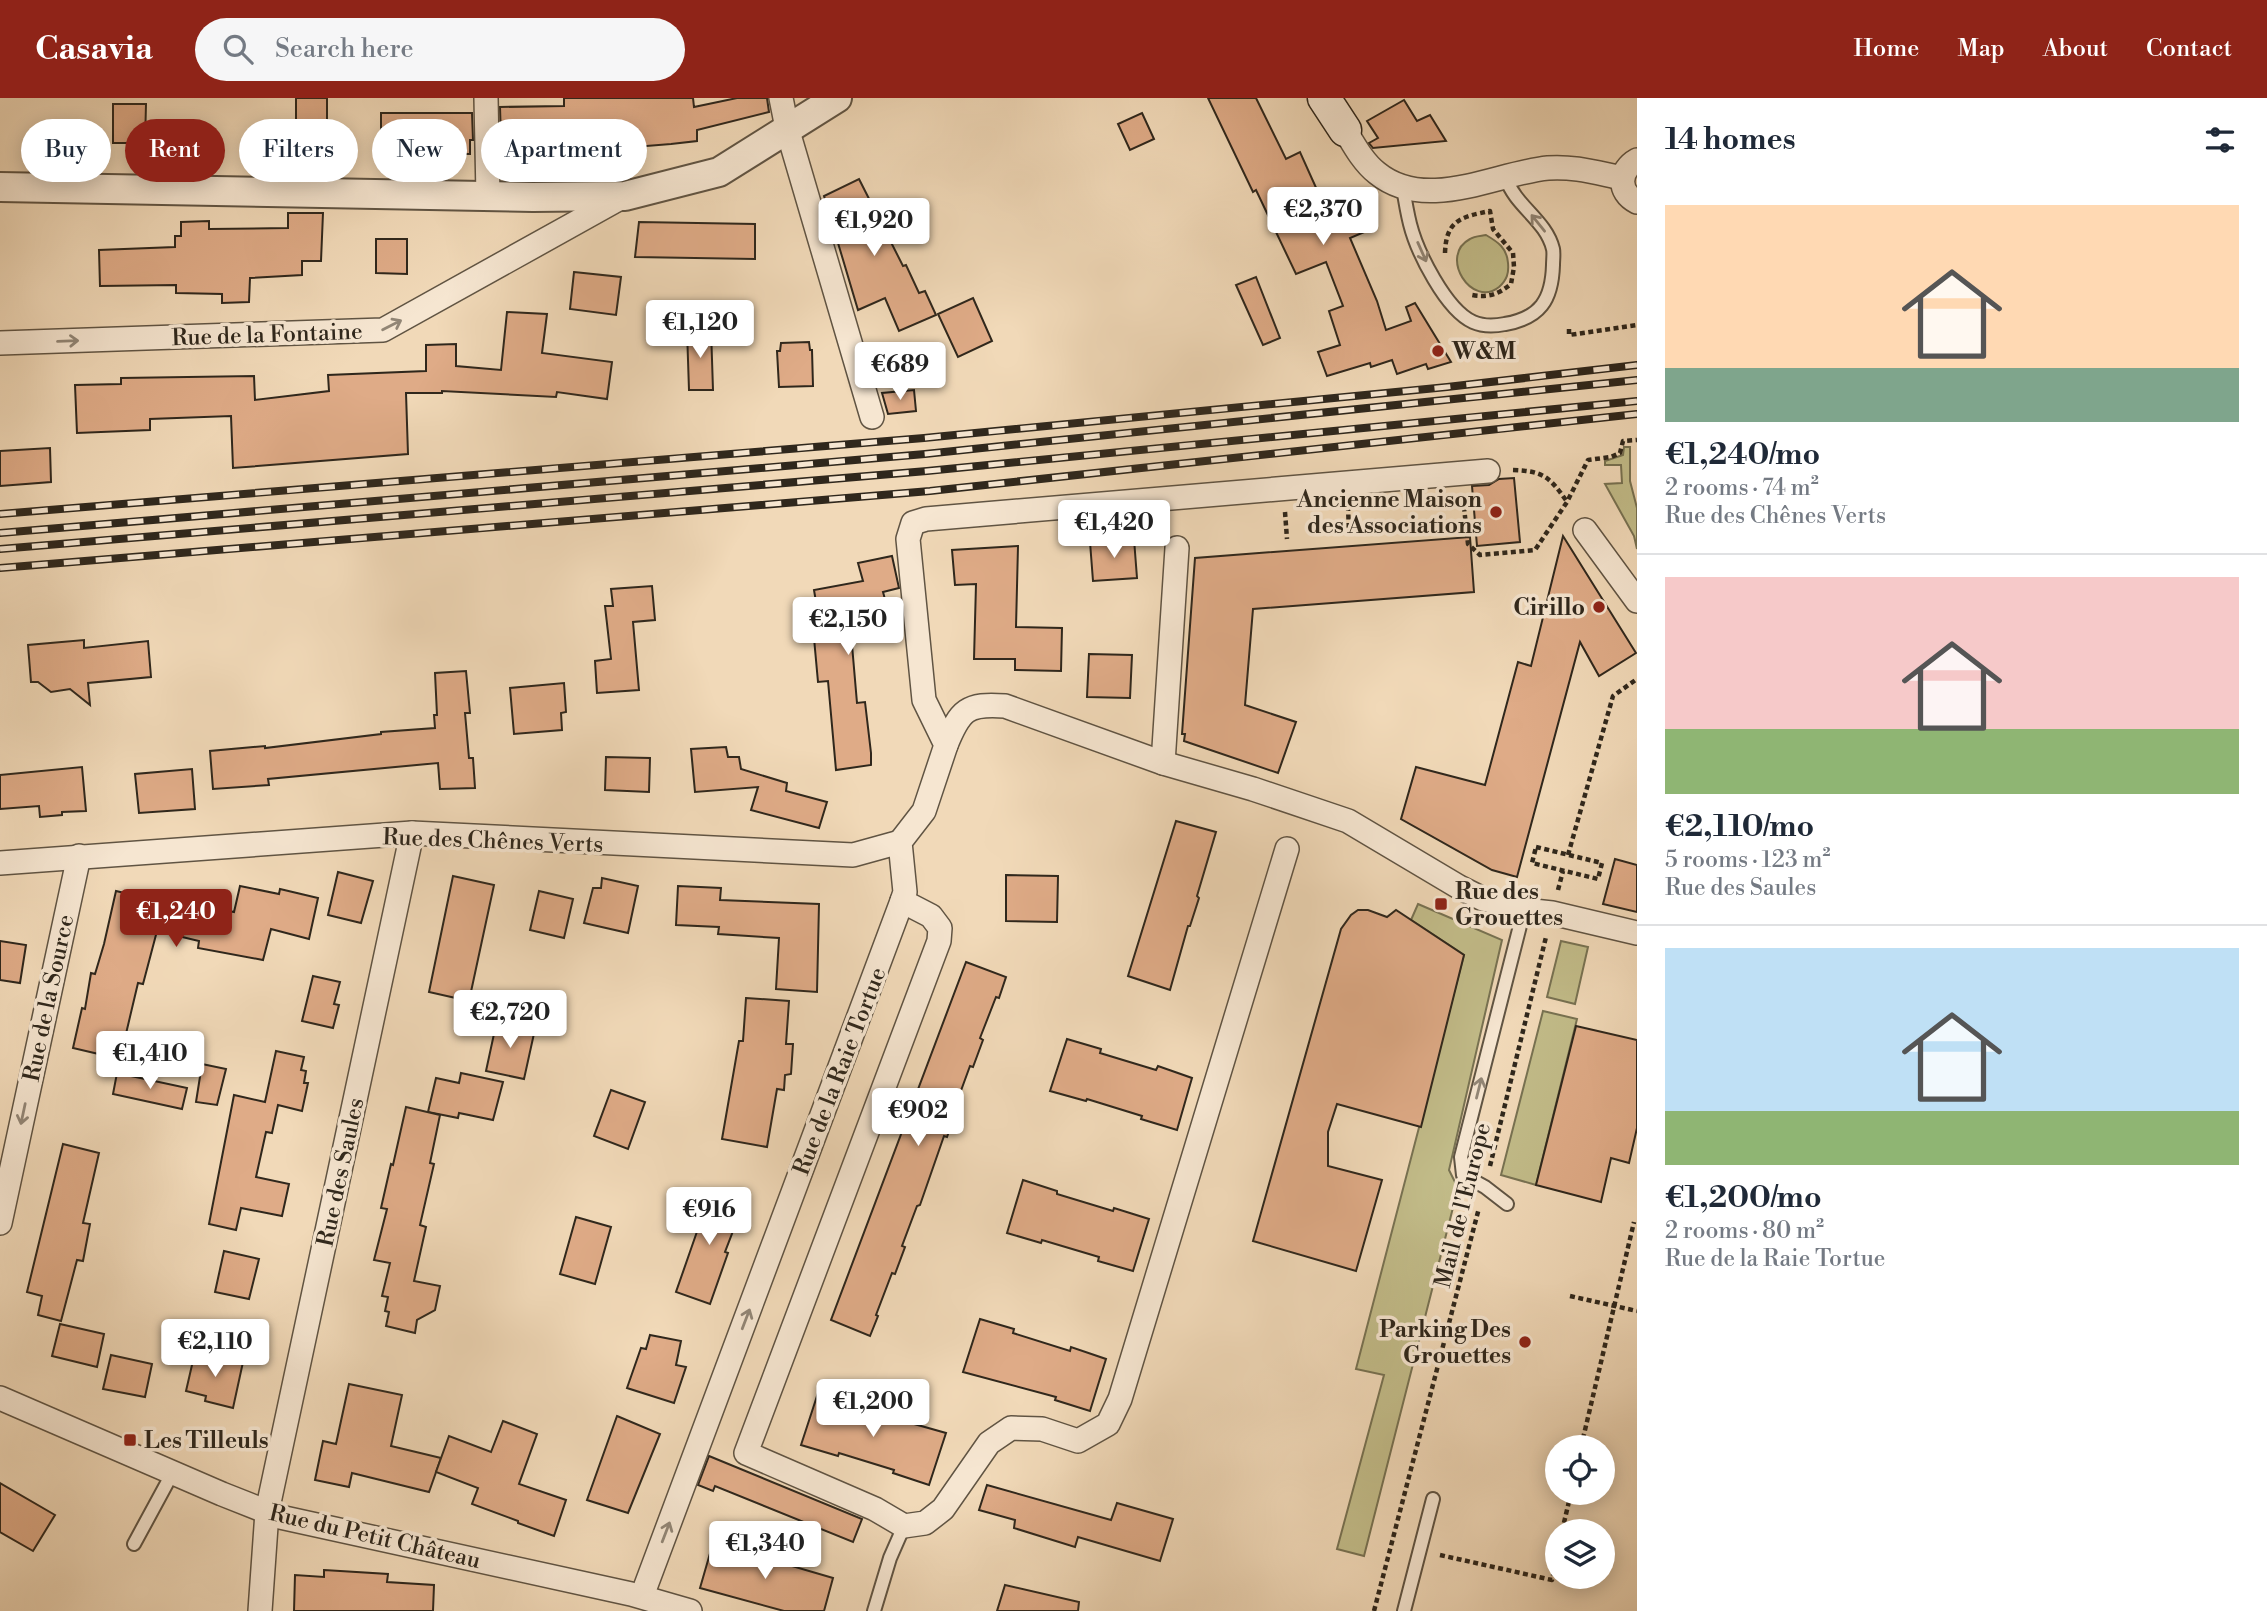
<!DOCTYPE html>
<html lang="en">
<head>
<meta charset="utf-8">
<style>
  body { margin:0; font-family:"Libre Bodoni",serif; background:#f6f6f7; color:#1f2937; height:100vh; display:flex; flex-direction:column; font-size:26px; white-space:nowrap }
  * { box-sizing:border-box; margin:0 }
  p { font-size:23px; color:#747a83 }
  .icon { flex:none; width:38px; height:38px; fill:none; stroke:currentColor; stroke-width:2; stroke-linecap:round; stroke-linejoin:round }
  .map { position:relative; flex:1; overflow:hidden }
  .drawer { display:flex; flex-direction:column; background:#fff; width:630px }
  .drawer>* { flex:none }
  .hud { position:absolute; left:21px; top:21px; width:665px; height:63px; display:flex; gap:14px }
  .fabs { position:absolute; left:1545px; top:1337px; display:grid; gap:14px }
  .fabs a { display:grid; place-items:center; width:70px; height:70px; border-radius:50%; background:#fff; box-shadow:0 4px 18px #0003; font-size:35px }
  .price { position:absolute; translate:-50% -60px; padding:0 16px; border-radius:7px; background:#fff; color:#222; font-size:23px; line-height:46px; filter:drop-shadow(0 2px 4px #0008) }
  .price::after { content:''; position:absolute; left:50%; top:42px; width:21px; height:16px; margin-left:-10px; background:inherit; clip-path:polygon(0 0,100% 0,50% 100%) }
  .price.active { background:#8f2418; color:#fff }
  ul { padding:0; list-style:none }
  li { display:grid; align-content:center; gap:14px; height:371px; padding:0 28px }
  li+li { border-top:2px solid #e0e1e3 }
  li span { display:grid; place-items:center; height:217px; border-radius:0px; color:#555 }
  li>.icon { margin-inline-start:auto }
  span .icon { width:126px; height:126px; fill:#fffc; stroke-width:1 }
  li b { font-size:30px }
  h2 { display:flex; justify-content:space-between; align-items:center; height:84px; padding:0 28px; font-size:30px }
  .tag { padding:0 24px; border-radius:32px; background:#fff; box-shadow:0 4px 18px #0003; font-size:24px; line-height:63px }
  .tag.active { background:#8f2418; color:#fff }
  header { display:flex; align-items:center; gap:42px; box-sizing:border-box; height:98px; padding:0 35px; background:#8f2418; color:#fff }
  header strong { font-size:33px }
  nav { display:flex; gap:38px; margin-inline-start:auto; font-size:24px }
  .search { width:490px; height:63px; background:#f6f6f7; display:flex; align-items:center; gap:18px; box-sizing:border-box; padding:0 24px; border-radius:38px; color:#747a83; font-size:26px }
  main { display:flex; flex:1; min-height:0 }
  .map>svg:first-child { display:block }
  .green { fill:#c2bc89; stroke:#787252; stroke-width:2 }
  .building { fill:#dfab87; stroke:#2f271c; stroke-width:2 }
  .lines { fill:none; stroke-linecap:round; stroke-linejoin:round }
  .service-casing { stroke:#605443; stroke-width:16 }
  .minor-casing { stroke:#605443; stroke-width:26 }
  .tertiary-casing { stroke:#605443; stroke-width:32 }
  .secondary-casing { stroke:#2f271c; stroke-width:35 }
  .path { stroke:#2f271c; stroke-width:4.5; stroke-dasharray:5 3.5; stroke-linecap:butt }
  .service { stroke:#f6e6d1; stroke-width:12 }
  .minor { stroke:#f6e6d1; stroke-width:23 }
  .tertiary { stroke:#f6e6d1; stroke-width:28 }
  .secondary { stroke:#f6e6d1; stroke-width:32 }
  .rail-casing { stroke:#2f271c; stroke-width:8 }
  .rail { stroke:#f6e6d1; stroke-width:5; stroke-dasharray:16; stroke-linecap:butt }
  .oneway { stroke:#928676 }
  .poi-dot { fill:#8f2418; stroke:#f6e6d1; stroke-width:2.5 }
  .labels { text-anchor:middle; stroke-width:7; stroke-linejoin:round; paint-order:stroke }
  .street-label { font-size:23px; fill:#2f271c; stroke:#f6e6d1 }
  .poi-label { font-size:23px; font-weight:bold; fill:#2f271c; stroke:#f6e6d1; text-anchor:start }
</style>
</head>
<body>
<header>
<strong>Casavia</strong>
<div class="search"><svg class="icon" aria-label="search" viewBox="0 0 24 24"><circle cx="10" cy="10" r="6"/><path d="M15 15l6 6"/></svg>Search here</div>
<nav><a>Home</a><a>Map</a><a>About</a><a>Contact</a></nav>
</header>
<main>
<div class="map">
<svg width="1637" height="1513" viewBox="0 0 1637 1513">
  <rect width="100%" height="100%" fill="#f1d9b8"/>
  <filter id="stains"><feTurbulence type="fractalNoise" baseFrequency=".00286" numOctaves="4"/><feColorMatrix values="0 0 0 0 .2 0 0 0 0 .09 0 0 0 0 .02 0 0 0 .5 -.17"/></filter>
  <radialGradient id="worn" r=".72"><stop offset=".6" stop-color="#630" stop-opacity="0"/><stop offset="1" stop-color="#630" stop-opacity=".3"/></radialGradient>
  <g class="green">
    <path d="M1486 137C1498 144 1507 150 1508 165 1509 175 1507 182 1499 189 1472 211 1438 158 1470 141 1474 138 1481 138 1486 137Z"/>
    <polygon points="1624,349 1630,349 1630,383 1637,410 1637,451 1634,438 1605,386 1622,385 1621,367 1605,367 1605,363 1623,357"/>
    <polygon points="1418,806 1502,842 1449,1072 1458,1090 1364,1458 1337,1451 1384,1277 1356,1271 1464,857 1411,822"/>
    <polygon points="1561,843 1588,849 1575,906 1547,899"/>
    <polygon points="1543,913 1577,921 1536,1087 1501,1077"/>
  </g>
  <g class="building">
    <rect x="296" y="0" width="31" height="22"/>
    <polygon points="564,0 693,0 694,9 737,0 767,0 769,14 697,32 697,43 671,46 622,50 621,38 565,41 565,39 501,41 500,9 564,8"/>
    <polygon points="1208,0 1256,0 1286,61 1300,54 1322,103 1340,116 1355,110 1369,132 1350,140 1377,203 1386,232 1411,223 1406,209 1415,205 1451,264 1428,271 1426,266 1397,276 1392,262 1371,269 1370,265 1327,278 1318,254 1340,247 1329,213 1343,208 1326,164 1296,176 1256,92 1253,94"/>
    <polygon points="1404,2 1417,23 1430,17 1446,43 1373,50 1369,45 1378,40 1367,23"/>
    <polygon points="113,6 146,6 145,45 113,45"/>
    <polygon points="381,15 472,15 473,42 470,42 470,56 381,55"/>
    <polygon points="1142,15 1154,41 1130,52 1118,26"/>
    <polygon points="859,81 903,168 906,167 919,195 925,193 936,217 899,233 885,200 858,212 824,98"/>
    <polygon points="288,115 323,115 321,163 302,163 302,177 250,180 249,204 222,205 222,196 176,195 176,187 100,188 99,152 175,149 175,138 181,138 181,124 209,123 209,131 288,130"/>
    <polygon points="639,124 755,126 755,161 635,159"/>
    <polygon points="376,141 407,141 407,176 376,175"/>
    <polygon points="574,174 621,179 616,217 570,211"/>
    <polygon points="1256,179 1280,240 1263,247 1236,187"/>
    <polygon points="973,200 992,243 958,259 938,216"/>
    <polygon points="507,214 547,216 542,255 612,264 607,301 557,294 556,299 442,293 442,295 406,295 408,356 233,370 231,318 150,321 150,332 77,335 75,287 121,286 121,280 254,278 255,302 329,293 328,277 426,273 426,247 456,246 456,268 501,272"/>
    <polygon points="711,231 713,292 689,292 687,232"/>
    <polygon points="809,244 810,252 812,252 813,288 779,289 777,253 780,253 781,245"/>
    <polygon points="914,292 916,313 888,316 882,295"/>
    <polygon points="50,350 51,384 0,388 0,353"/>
    <polygon points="1514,380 1520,444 1477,448 1472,388 1489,387 1499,381"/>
    <polygon points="1563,438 1636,555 1599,578 1580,544 1517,779 1492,772 1401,721 1416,669 1485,687 1518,564 1531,568"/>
    <polygon points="1470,439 1474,494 1253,511 1245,607 1296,624 1278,675 1184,643 1185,636 1182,636 1195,460"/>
    <polygon points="1134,441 1137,480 1093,483 1090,444"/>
    <polygon points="1018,448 1016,529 1062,530 1061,573 1015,572 1015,561 974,561 976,486 955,487 952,452"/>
    <polygon points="892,458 899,490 883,494 886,505 849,512 857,605 865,604 871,655 871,667 836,672 828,583 818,584 813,529 820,528 814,492 863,483 858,465"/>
    <polygon points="652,488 655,522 633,524 639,592 597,595 595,563 611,561 605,508 613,508 611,491"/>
    <polygon points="84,542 84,550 148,543 151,579 88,585 90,607 70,591 51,594 38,584 31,584 28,547"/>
    <polygon points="1089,556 1132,557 1130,600 1087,599"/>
    <polygon points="466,573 470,615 465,615 469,660 473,660 475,690 440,691 438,665 268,681 269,687 213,691 210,653 265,648 265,650 381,636 381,634 435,630 434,617 437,617 435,575"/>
    <polygon points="564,585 566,614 561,615 562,632 514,636 510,590"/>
    <polygon points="726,649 728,659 739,659 741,671 787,685 786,693 827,704 819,730 751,712 758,689 695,694 691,651"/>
    <polygon points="606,659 650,660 649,694 605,692"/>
    <polygon points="82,669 86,713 62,714 62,717 40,719 39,708 0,711 0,677"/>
    <polygon points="192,671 195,711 139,715 135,676"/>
    <polygon points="1176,723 1216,734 1197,798 1199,800 1190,828 1188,828 1170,892 1128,878"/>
    <polygon points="1615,761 1637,767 1637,814 1603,806"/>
    <polygon points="338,774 373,783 361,825 328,817"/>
    <polygon points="1006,777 1058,778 1057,824 1006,823"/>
    <polygon points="453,778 494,787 469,903 429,894"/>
    <polygon points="602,780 638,788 628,835 584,825 593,790 601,790"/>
    <polygon points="240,788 279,796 280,791 318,800 309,841 271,831 263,862 198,850 199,843 157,833 143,886 138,885 120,961 73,950 82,910 85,911 91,875 95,876 104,846 116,793 133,797 134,793 234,814"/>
    <polygon points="678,788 721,790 720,802 819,806 817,894 776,891 779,840 718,836 719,829 676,827"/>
    <polygon points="539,793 573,801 564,840 530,832"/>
    <polygon points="1358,812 1368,812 1387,819 1396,812 1464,857 1421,1029 1337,1006 1328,1034 1328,1068 1382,1082 1356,1173 1253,1143 1341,831 1351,817"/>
    <polygon points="0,843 26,847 20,885 0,882"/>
    <polygon points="966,864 1006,879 999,900 996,899 980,940 983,942 973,969 970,968 955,1009 957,1010 947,1039 944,1038 920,1107 917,1108 902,1148 905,1149 895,1176 892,1175 876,1217 878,1218 870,1238 831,1222"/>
    <polygon points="313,878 340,884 334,906 339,907 333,930 302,923"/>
    <polygon points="746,900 789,903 786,946 793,946 791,976 785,977 784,992 777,991 767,1049 722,1041 739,943 743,943"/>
    <polygon points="497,922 535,931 524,981 486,973"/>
    <polygon points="1576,928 1637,942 1637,1030 1629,1065 1611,1060 1601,1104 1536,1087"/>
    <polygon points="1067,941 1101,951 1100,955 1156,972 1158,968 1192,980 1177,1032 1141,1021 1142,1018 1087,1001 1086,1003 1050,993"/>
    <polygon points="276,953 304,959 301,972 306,973 304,985 308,985 302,1013 278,1007 272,1035 266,1034 256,1079 289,1086 282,1118 241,1110 236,1132 209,1126 234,997 265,1004"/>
    <polygon points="202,966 226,971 217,1007 196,1004"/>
    <polygon points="117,975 187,990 182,1011 113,996"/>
    <polygon points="461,975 503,984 493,1022 459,1015 458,1020 428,1014 436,980 459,985"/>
    <polygon points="611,992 645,1004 628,1051 594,1038"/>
    <polygon points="406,1009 440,1017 430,1065 434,1066 420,1127 426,1129 414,1183 440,1188 435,1212 417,1222 415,1235 386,1228 389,1214 385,1213 388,1199 382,1198 390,1165 374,1162 387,1111 381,1110 391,1066 393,1067"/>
    <polygon points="63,1046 99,1055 83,1125 90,1126 83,1163 77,1162 61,1223 38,1217 42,1198 27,1194"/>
    <polygon points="1023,1082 1057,1093 1057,1096 1113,1113 1114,1110 1149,1121 1133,1173 1098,1163 1099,1159 1042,1142 1041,1145 1007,1135"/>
    <polygon points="708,1092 740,1103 735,1119 738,1120 725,1154 728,1155 710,1206 676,1194 700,1125 697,1124"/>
    <polygon points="576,1119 611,1129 595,1186 560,1176"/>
    <polygon points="224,1153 259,1161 249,1201 215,1194"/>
    <polygon points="980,1221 1014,1231 1013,1235 1070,1253 1071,1249 1106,1261 1090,1313 1055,1302 1056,1299 963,1274"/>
    <polygon points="60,1226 104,1236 97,1269 52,1258"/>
    <polygon points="650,1237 681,1243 676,1267 686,1269 674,1305 627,1290 641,1250 646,1251"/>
    <polygon points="195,1254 243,1264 233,1310 205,1303 206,1298 186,1293"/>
    <polygon points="111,1257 152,1266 145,1299 103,1291"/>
    <polygon points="349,1286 402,1297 391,1348 441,1360 429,1394 352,1375 349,1389 315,1382 323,1343 336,1346"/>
    <polygon points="818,1295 855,1306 854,1309 946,1335 929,1387 893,1375 894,1372 839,1355 838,1358 801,1347"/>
    <polygon points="617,1318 660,1336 628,1415 587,1402"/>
    <polygon points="503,1323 537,1336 519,1386 566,1402 554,1438 518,1425 518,1423 472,1406 478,1390 436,1374 449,1338 491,1354"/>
    <polygon points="709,1358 862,1421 853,1444 715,1388 713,1393 698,1387"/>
    <polygon points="0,1385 55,1417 33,1453 0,1434"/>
    <polygon points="987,1387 1111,1422 1117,1405 1173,1421 1160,1463 1078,1439 1075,1449 1014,1430 1015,1422 979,1412"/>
    <polygon points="713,1445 833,1480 824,1513 784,1513 700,1490"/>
    <polygon points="324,1472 388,1476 387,1484 434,1487 433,1513 294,1513 295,1477 324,1479"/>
    <polygon points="1005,1487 1079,1504 1078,1513 997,1513"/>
  </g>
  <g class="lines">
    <defs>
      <g id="service">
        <path d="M1403 89C1405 102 1407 114 1410 126 1417 154 1446 212 1473 224 1482 228 1495 228 1505 226 1540 220 1552 202 1553 167 1553 162 1554 155 1553 151 1546 122 1515 108 1506 80"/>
        <polyline points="1507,1106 1485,1089 1463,1077 1461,1059 1524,812"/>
        <polyline points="134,1446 173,1374"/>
        <polyline points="874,1513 890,1460 904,1428"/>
        <polyline points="1404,1513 1433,1401"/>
      </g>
      <g id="minor">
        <polyline points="486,0 488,98"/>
        <polyline points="781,0 787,30 872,319"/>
        <path d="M1345 32C1354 47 1363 64 1377 75 1426 115 1496 75 1548 70 1574 68 1597 75 1622 80"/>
        <path d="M1637 62C1619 72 1617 94 1637 104"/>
        <polyline points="0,245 383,232 624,98"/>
        <polyline points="1585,432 1637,503"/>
        <path d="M946 647C960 612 967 605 1005 608L1163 665 1253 691 1348 723 1459 789 1483 801 1524 812 1552 815 1637 835"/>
        <polyline points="1163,665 1177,450"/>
        <polyline points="0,765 412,735 853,757 900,744"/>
        <polyline points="902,803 931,818 940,830 939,843 746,1355 875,1411 904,1428 925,1425 943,1411 989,1345 1011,1330 1042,1331 1078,1343 1108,1326 1120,1301 1287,751"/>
        <polyline points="0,1125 79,758"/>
        <polyline points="0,1300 222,1396 280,1419 631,1496 690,1513"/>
        <polyline points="642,1498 902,803 905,794 900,744 924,713 946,647 924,602 908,441 913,425 926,421 1488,373"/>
        <polyline points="260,1513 267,1414 412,735"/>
      </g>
      <polyline id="tertiary" points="0,89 533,99 625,98 719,74 837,0"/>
      <polyline id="secondary" points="1324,0 1345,32"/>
    </defs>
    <use href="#service" class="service-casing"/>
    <use href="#minor" class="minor-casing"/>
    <use href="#tertiary" class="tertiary-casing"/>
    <use href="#secondary" class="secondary-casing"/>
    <g class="path">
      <path d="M1445 155C1446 122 1461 119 1490 113L1493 131 1513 155 1514 169 1511 186C1499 196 1488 200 1472 197"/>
      <polyline points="1569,231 1569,237 1637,227"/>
      <path d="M1513 372C1545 373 1550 380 1568 405"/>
      <polyline points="1463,400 1468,446 1480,457 1535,452 1567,404 1588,362 1611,359 1620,355 1623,343 1637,342"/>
      <polyline points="1348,408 1349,435"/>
      <polyline points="1285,414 1287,441"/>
      <polygon points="1536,749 1602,765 1598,781 1532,765"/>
      <polyline points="1568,757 1613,598 1637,581"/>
      <polyline points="1558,792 1563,773"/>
      <polyline points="1490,1068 1546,839"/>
      <polyline points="1570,1198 1637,1213"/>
      <polyline points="1581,1349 1634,1124"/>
      <polyline points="1562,1433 1571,1395"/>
      <polyline points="1440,1457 1552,1482 1558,1455"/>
      <polyline points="1374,1513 1479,1110"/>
    </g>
    <use href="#service" class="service"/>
    <use href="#minor" class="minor"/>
    <use href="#tertiary" class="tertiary"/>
    <use href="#secondary" class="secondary"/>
    <defs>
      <g id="rail">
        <polyline points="0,416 924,340 1447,289 1637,267"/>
        <polyline points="0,435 925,356 1637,282"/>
        <polyline points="0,451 927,373 1637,303"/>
        <polyline points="0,470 930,393 1637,316"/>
      </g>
    </defs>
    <use href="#rail" class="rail-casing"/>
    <use href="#rail" class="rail"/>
  </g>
  <defs><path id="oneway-shaft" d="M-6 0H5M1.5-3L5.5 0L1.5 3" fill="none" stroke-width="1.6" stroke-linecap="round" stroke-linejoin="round" transform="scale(1.75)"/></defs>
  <g class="oneway">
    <use href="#oneway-shaft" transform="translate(1538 125) rotate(-129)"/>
    <use href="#oneway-shaft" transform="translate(1422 154) rotate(66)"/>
    <use href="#oneway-shaft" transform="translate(392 227) rotate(-27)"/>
    <use href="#oneway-shaft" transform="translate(68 243) rotate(-2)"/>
    <use href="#oneway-shaft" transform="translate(1479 990) rotate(-76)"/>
    <use href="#oneway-shaft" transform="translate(23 1016) rotate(102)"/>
    <use href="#oneway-shaft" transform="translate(746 1221) rotate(-69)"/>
    <use href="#oneway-shaft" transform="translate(666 1434) rotate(-69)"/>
  </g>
  <g class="poi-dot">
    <circle cx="1438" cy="253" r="7"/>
    <circle cx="1496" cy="414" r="7"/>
    <circle cx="1599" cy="509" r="7"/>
    <rect x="1434" y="799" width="14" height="14" rx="3.5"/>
    <circle cx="1525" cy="1244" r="7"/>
    <rect x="123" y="1335" width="14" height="14" rx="3.5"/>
  </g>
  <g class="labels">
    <g class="street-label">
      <text transform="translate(267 236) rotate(-2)" y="8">Rue de la Fontaine</text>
      <text transform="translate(493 742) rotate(2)" y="8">Rue des Chênes Verts</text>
      <text transform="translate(48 900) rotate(-78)" y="8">Rue de la Source</text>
      <text transform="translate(839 973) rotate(-69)" y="8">Rue de la Raie Tortue</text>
      <text transform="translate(340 1074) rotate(-78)" y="8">Rue des Saules</text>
      <text transform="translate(1462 1107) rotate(-76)" y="8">Mail de l'Europe</text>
      <text transform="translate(375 1438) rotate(13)" y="8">Rue du Petit Château</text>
    </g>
    <g class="poi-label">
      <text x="1452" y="261">W&amp;M</text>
      <text x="1482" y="409" text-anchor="end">Ancienne Maison<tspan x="1482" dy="26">des Associations</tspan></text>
      <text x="1585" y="517" text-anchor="end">Cirillo</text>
      <text x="1455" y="801">Rue des<tspan x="1455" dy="26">Grouettes</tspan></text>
      <text x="1511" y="1239" text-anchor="end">Parking Des<tspan x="1511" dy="26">Grouettes</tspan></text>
      <text x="144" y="1350">Les Tilleuls</text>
    </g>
  </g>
  <rect width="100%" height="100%" filter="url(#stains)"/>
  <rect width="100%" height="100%" fill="url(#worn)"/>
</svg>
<div class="fabs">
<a><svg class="icon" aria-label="locate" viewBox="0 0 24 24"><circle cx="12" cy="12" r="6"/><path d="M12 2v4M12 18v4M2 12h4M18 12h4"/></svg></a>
<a><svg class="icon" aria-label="layers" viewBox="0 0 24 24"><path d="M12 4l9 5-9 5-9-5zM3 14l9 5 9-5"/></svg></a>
</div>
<b class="price" style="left:1323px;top:149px">€2,370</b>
<b class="price" style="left:874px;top:160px">€1,920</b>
<b class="price" style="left:700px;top:262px">€1,120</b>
<b class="price" style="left:900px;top:304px">€689</b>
<b class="price" style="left:1114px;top:462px">€1,420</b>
<b class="price" style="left:848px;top:559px">€2,150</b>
<b class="price active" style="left:176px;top:851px">€1,240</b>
<b class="price" style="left:510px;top:952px">€2,720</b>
<b class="price" style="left:150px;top:993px">€1,410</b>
<b class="price" style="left:918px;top:1050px">€902</b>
<b class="price" style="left:709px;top:1149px">€916</b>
<b class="price" style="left:215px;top:1281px">€2,110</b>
<b class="price" style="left:873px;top:1341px">€1,200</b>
<b class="price" style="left:765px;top:1483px">€1,340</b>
<div class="hud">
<a class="tag">Buy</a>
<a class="tag active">Rent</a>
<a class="tag">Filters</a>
<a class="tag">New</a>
<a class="tag">Apartment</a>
</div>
</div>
<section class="drawer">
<h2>14 homes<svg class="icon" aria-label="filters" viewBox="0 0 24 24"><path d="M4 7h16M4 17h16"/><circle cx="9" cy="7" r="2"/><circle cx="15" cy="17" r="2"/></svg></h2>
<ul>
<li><span style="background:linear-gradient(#ffd9b3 75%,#7fa58c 0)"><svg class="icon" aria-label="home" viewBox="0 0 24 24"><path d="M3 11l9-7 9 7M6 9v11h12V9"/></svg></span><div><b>€1,240/mo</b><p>2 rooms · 74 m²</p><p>Rue des Chênes Verts</p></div></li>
<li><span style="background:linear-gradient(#f6c9c9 70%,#8fb573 0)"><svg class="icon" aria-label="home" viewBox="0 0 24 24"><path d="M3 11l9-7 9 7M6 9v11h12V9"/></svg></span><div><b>€2,110/mo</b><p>5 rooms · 123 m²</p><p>Rue des Saules</p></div></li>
<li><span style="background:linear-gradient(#bfe0f5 75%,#8fb573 0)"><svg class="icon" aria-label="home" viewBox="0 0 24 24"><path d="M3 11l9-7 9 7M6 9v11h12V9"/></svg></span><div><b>€1,200/mo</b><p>2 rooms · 80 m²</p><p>Rue de la Raie Tortue</p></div></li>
</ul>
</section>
</main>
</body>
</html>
